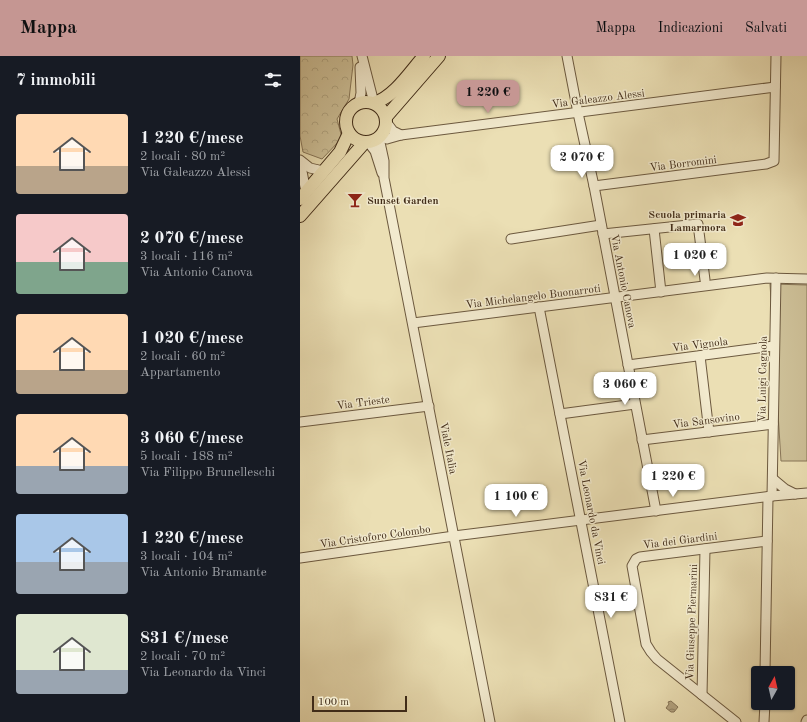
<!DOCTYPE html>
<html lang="it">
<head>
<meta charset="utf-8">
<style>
  body { margin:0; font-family:"Old Standard TT",serif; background:#20242c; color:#f1f3f6; height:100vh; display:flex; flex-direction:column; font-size:15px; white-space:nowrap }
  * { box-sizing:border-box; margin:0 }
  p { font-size:13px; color:#9ea1a6 }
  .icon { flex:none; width:22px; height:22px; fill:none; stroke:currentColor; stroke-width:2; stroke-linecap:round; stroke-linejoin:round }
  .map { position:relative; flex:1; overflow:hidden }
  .sheet { display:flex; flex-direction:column; background:#171b24; width:300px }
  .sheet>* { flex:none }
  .needle { width:26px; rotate:8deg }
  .fabs { position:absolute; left:451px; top:610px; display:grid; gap:8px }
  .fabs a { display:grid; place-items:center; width:44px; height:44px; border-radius:4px; background:#171b24; box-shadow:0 1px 3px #0004; font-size:20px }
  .scale { position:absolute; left:12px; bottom:10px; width:95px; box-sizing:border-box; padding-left:4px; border:2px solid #412c18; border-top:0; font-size:11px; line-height:14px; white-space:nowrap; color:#412c18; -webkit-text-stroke:3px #f2eace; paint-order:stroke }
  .price { position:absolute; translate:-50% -34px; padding:0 9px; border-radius:8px; background:#fff; color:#222; font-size:13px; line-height:26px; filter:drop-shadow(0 1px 2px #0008) }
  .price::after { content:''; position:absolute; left:50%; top:24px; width:12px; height:9px; margin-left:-6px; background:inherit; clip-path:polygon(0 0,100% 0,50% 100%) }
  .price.current { background:#c59692; color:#111 }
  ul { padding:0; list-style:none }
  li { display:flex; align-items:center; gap:12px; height:100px; padding:0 16px }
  li span { display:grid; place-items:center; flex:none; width:112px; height:80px; border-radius:4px; color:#555 }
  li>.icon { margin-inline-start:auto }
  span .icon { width:48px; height:48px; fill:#fffc; stroke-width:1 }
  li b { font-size:17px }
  h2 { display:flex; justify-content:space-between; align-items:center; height:48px; padding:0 16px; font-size:17px }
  header { display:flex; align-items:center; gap:24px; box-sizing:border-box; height:56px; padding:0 20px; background:#c59692; color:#111 }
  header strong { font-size:19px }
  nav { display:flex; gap:22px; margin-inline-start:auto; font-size:14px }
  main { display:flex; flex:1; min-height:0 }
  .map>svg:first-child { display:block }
  .forest { fill:url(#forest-crowns); stroke:#887658 }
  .pitch { fill:#cec199; stroke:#887658 }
  .water { fill:url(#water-waves); stroke:#847356 }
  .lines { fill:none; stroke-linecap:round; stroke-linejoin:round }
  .minor-casing { stroke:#6c593f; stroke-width:11 }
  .major-casing { stroke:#412c18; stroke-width:14 }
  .minor { stroke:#f2eace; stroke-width:9 }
  .major { stroke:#ebdfb4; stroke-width:12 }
  .labels { text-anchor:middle; stroke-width:3; stroke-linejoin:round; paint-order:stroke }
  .street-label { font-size:11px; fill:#412c18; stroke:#f2eace }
  .poi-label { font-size:11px; font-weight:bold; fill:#412c18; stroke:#f2eace; text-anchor:start }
</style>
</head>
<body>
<header>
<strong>Mappa</strong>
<nav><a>Mappa</a><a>Indicazioni</a><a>Salvati</a></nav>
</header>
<main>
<section class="sheet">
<h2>7 immobili<svg class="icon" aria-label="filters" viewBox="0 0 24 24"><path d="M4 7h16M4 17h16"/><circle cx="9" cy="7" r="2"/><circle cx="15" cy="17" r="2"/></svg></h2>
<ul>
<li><span style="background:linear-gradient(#ffd9b3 65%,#b9a48a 0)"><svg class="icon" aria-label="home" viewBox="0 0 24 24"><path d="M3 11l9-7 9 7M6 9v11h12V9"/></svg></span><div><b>1 220 €/mese</b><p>2 locali · 80 m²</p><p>Via Galeazzo Alessi</p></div></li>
<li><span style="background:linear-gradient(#f6c9c9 60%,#7fa58c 0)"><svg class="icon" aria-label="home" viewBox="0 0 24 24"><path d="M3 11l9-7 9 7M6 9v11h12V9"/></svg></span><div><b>2 070 €/mese</b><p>3 locali · 116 m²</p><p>Via Antonio Canova</p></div></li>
<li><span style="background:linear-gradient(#ffd9b3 70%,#b9a48a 0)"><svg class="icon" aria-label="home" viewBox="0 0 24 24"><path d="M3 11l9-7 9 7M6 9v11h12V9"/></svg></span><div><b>1 020 €/mese</b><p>2 locali · 60 m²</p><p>Appartamento</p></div></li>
<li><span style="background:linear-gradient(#ffd9b3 65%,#9aa5b1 0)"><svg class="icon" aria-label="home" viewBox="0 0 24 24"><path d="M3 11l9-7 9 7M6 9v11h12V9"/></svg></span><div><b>3 060 €/mese</b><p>5 locali · 188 m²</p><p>Via Filippo Brunelleschi</p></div></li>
<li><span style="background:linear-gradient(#a9c7e8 60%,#9aa5b1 0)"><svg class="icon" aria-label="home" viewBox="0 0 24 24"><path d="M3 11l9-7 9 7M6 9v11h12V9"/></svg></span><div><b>1 220 €/mese</b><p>3 locali · 104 m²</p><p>Via Antonio Bramante</p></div></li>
<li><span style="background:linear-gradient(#dfe7d0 70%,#9aa5b1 0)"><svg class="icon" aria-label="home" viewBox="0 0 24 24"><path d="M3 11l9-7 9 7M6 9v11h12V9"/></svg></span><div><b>831 €/mese</b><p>2 locali · 70 m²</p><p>Via Leonardo da Vinci</p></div></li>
</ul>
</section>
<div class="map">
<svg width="507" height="666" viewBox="0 0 507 666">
  <defs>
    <pattern id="forest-crowns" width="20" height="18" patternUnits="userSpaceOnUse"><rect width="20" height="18" fill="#cec199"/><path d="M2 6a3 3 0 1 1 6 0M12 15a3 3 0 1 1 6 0" fill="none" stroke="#b2a683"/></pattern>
    <pattern id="water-waves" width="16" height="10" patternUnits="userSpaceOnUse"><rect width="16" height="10" fill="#b1a27f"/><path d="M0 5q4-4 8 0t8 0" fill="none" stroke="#928467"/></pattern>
  </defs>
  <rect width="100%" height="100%" fill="#ebdfb4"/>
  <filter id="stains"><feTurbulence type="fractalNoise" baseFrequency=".005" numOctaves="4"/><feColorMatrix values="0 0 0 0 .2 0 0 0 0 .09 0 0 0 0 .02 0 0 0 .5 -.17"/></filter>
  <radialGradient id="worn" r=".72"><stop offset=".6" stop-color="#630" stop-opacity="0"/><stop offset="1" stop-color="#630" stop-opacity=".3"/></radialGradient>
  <polygon class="forest" points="0,0 52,0 53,9 49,43 37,63 42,82 22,103 3,96 0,80"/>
  <polygon class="pitch" points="470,228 507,229 507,405 481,405"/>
  <polygon class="water" points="371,645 378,651 374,656 371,656 366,652 369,648 368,646"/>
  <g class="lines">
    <defs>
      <g id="minor">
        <polyline points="62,0 74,47"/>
        <polyline points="267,0 278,57 294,130 356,455"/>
        <polyline points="59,47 61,37 60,11"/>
        <polyline points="87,67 93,75 101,79"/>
        <polyline points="80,81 87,83 101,79 475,31"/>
        <polyline points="79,82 84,105 84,122 190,666"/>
        <polyline points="68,86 75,95 82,117"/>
        <polyline points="0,104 10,112 23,115"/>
        <polyline points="0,105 6,136"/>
        <polyline points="294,130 466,108 474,105 476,0"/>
        <polyline points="354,173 361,236"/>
        <polyline points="303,178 398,168 405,224"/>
        <polyline points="211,183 301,169"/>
        <polyline points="239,251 320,666"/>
        <polyline points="113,267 467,222 507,223"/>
        <polyline points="400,300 409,376"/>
        <polyline points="328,309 474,290"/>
        <polyline points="260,358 335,348"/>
        <polyline points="0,366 129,350"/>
        <polyline points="342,384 473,368"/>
        <polyline points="473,423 485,433 495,438"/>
        <polyline points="472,440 476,222"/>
        <polyline points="0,502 154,480 472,440 507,437"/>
        <polyline points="465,617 468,441"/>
        <polyline points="402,639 405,493"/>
        <polyline points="436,666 357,603 351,596 346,588 332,510 336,503 340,501 467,485"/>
        <polyline points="464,666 465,647"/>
        <polyline points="506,666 507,664"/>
      </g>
      <g id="major">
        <circle cx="66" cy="66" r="20"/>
        <path d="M74 47C94 41 110 16 124 0"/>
        <polyline points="86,61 139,0"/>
        <polyline points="0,143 40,96 49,77"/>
        <polyline points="0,160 65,86"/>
      </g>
    </defs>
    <use href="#minor" class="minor-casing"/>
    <use href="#major" class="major-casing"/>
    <use href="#minor" class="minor"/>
    <use href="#major" class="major"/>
  </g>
  <defs>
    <symbol id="bar-bare" viewBox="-9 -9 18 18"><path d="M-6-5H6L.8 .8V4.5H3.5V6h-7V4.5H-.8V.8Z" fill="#8f2418" stroke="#f2eace" stroke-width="2.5" paint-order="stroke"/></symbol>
    <symbol id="school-bare" viewBox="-9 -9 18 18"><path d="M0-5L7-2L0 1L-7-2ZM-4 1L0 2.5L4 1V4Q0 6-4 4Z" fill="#8f2418" stroke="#f2eace" stroke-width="2.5" paint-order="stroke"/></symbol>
  </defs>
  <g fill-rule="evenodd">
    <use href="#bar-bare" x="44" y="133" width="22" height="22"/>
    <use href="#school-bare" x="427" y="153" width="22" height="22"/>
  </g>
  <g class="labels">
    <g class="street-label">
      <text transform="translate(298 42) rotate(-7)" y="4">Via Galeazzo Alessi</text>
      <text transform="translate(383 107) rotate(-7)" y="4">Via Borromini</text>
      <text transform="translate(324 225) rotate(79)" y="4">Via Antonio Canova</text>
      <text transform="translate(233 240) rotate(-7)" y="4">Via Michelangelo Buonarroti</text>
      <text transform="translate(400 288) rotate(-7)" y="4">Via Vignola</text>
      <text transform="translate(462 323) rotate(-89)" y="4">Via Luigi Cagnola</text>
      <text transform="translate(63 346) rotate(-7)" y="4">Via Trieste</text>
      <text transform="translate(406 364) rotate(-7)" y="4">Via Sansovino</text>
      <text transform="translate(149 392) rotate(79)" y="4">Viale Italia</text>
      <text transform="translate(292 456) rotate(79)" y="4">Via Leonardo da Vinci</text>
      <text transform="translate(75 480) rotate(-8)" y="4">Via Cristoforo Colombo</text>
      <text transform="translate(380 484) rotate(-7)" y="4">Via dei Giardini</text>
      <text transform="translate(391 566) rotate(-88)" y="4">Via Giuseppe Piermarini</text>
    </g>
    <g class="poi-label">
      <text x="67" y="148">Sunset Garden</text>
      <text x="426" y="162" text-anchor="end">Scuola primaria<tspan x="426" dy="13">Lamarmora</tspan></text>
    </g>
  </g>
  <rect width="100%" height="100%" filter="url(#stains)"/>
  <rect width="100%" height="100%" fill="url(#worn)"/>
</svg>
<div class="fabs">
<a><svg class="needle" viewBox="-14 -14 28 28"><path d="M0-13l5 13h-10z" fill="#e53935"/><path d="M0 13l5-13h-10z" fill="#9ea1a6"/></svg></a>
</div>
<div class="scale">100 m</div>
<b class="price current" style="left:188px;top:58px">1 220 €</b>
<b class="price" style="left:282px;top:123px">2 070 €</b>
<b class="price" style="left:395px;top:221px">1 020 €</b>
<b class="price" style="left:325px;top:350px">3 060 €</b>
<b class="price" style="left:373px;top:442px">1 220 €</b>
<b class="price" style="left:216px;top:462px">1 100 €</b>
<b class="price" style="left:311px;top:563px">831 €</b>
</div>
</main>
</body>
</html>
